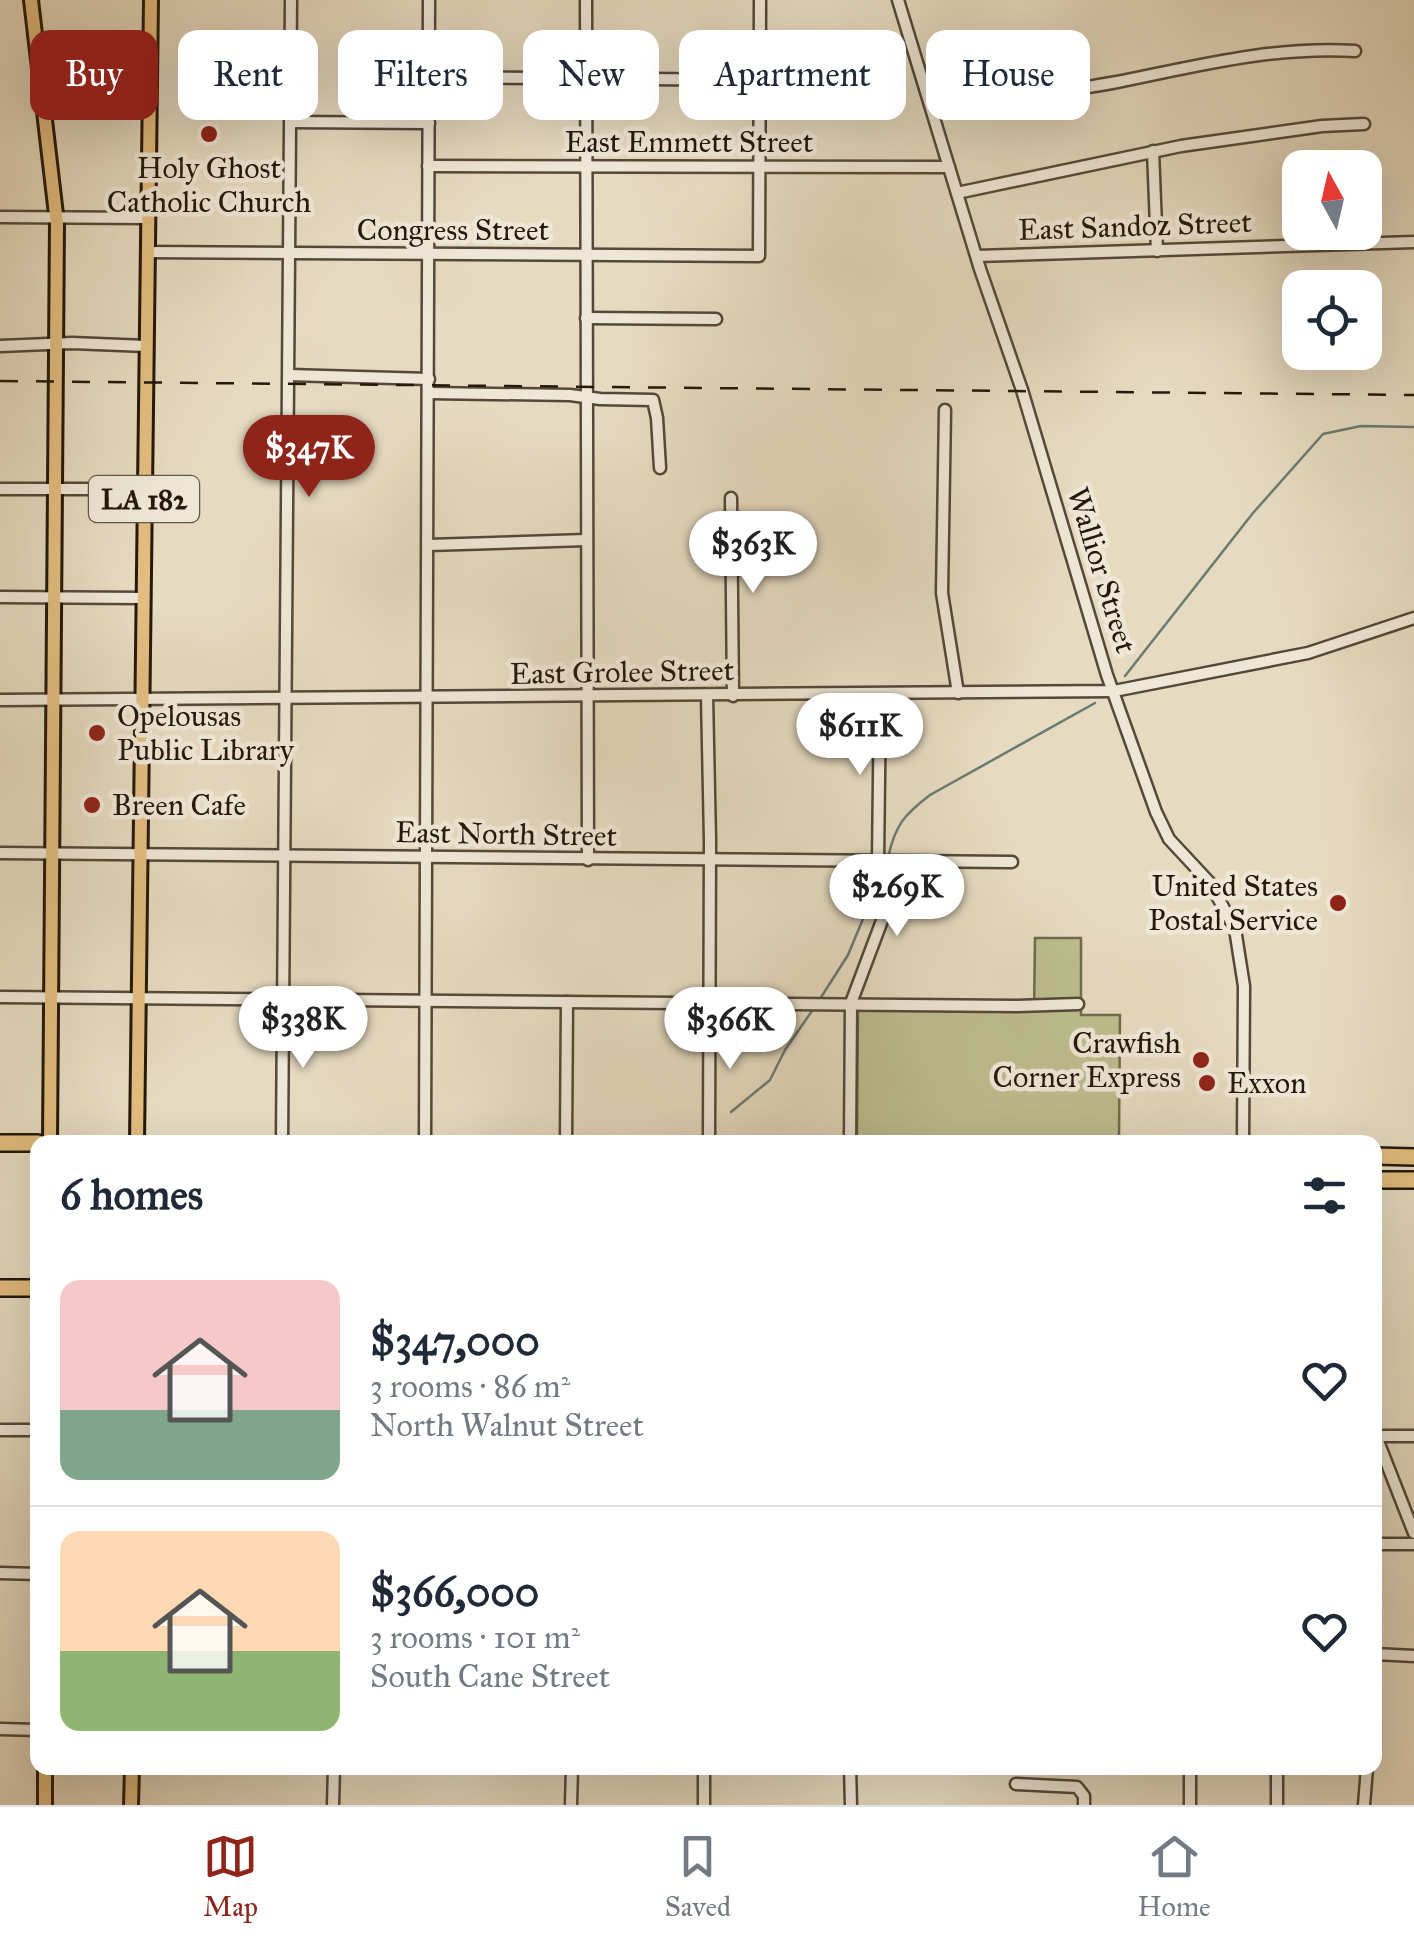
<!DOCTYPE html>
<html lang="en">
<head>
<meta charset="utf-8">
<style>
  body { margin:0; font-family:"IM FELL Great Primer",serif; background:#f2f2f3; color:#1f2937; height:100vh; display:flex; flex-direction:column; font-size:38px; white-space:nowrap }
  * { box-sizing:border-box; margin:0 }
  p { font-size:32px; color:#747a83 }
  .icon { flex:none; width:55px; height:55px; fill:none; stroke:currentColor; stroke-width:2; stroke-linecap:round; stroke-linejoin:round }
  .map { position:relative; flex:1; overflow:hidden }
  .panel { position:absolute; left:30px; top:1135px; width:1352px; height:640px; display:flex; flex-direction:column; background:#fff; border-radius:20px; box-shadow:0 10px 40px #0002 }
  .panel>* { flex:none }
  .hud { position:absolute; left:30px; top:30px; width:1355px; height:90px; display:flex; gap:20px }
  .needle { width:65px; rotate:352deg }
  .controls { position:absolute; left:1282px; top:150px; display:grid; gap:20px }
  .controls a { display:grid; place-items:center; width:100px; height:100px; border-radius:20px; background:#fff; box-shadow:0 10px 40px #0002; font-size:50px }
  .price { position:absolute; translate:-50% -85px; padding:0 22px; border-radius:35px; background:#fff; color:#222; font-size:32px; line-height:65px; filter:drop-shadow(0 2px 5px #0008) }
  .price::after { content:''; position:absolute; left:50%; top:60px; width:30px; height:22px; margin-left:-15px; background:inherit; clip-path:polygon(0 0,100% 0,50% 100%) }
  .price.on { background:#8f2418; color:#fff }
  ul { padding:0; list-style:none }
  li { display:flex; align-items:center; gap:30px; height:250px; padding:0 30px }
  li+li { border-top:2px solid #e0e1e3 }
  li span { display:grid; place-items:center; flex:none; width:280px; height:200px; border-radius:20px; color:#555 }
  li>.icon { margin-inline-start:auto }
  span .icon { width:120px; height:120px; fill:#fffc; stroke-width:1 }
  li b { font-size:42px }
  h2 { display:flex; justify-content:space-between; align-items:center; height:120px; padding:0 30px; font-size:42px }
  .chip { padding:0 35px; border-radius:20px; background:#fff; box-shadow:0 10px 40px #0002; font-size:35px; line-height:90px }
  .chip.on { background:#8f2418; color:#fff }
  .tab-bar { display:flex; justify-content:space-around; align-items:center; height:140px; border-top:2px solid #e0e1e3; background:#fff; font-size:28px; color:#747a83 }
  .tab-bar a { display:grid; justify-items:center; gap:5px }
  .tab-bar .on { color:#8f2418 }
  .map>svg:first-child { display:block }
  .green { fill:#bcbd8e; stroke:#706b4c; stroke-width:2.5 }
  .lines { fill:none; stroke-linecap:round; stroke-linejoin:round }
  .stream { stroke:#697a73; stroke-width:2.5 }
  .minor-casing { stroke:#544938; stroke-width:15 }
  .major-casing { stroke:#24190a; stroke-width:18 }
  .highway-casing { stroke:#24190a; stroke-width:20 }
  .minor { stroke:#efe7d6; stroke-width:10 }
  .major { stroke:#e3bd80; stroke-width:12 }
  .highway { stroke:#e3bd80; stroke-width:15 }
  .rail { stroke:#24190a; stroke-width:2.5; stroke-dasharray:18 18; stroke-linecap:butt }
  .poi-dot { fill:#8f2418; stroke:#efe7d6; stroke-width:4 }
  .labels { text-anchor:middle; stroke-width:9; stroke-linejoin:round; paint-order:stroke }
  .shield { fill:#efe7d6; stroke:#615747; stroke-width:2.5 }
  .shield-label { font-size:28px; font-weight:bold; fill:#24190a }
  .street-label { font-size:30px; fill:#24190a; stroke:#efe7d6 }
  .poi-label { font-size:30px; fill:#24190a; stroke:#efe7d6; text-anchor:start }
</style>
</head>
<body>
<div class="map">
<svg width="1414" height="1805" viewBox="0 0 1414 1805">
  <rect width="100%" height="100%" fill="#e6dac0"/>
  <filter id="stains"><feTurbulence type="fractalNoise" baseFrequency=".002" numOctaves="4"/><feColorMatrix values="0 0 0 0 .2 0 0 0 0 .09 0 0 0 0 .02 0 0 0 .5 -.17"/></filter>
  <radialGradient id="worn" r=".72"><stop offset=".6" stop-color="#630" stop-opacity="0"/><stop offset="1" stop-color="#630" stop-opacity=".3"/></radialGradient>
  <polygon class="green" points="1035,938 1081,938 1081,1015 1120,1015 1119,1139 857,1138 858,1010 1034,1011"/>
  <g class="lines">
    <g class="stream">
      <polyline points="1125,676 1253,513 1323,434 1361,426 1414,427"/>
      <path d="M888 858C895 825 904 815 930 795L1095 703"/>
      <polyline points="818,1002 848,955 885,866"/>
      <polyline points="731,1112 770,1080 785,1050 814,1008"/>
    </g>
    <defs>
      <g id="minor">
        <polyline points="586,0 588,860"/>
        <polyline points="898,0 980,269 1022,390 1107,675 1156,812 1169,839 1210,883 1235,929 1244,986 1243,1142"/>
        <polyline points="429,77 759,80"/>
        <path d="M933 111C995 101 1056 93 1117 82 1197 66 1273 46 1355 51"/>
        <polyline points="291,122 429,123"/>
        <polyline points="1153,151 1157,251"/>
        <polyline points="428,166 949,167"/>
        <polyline points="957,193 1181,146 1322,126 1364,124"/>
        <polyline points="0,217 148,218"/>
        <polyline points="147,252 759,256 760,0"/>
        <polyline points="977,256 1414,242"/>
        <polyline points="586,318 716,319"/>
        <polyline points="0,346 72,343 146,346"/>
        <polyline points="289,375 429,379"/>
        <polyline points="429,393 570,395 600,399 653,400 657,418 660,468"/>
        <polyline points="945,410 942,593 958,693"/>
        <polyline points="0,489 144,489"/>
        <polyline points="731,498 733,696"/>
        <polyline points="429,545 586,540"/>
        <polyline points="0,597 142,598"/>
        <polyline points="707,696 710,840 709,1142"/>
        <polyline points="0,700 1114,691 1308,653 1414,618"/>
        <polyline points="0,853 1012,862"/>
        <polyline points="878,862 880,695"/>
        <polyline points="0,997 1017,1006 1078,1004"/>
        <polyline points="282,1142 291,0"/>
        <polyline points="425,1142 429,0"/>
        <polyline points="566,1142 567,1002"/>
        <polyline points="850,1142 851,1003 904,862"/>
        <polyline points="0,1430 38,1430"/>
        <polyline points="1375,1436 1414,1436"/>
        <polyline points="1376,1436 1414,1533"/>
        <polyline points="1375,1544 1414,1544"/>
        <polyline points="0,1573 38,1574"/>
        <polyline points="1375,1654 1414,1656"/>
        <polyline points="0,1729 38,1730"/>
        <polyline points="850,1768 851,1805"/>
        <polyline points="1190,1768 1190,1805"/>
        <polyline points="1277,1768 1277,1805"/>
        <polyline points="1016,1784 1077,1787 1084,1796 1084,1805"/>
        <polyline points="333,1805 334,1768"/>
        <polyline points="571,1805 572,1768"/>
        <polyline points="704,1805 704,1768"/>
        <polyline points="1364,1805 1367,1768"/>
      </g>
      <g id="major">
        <polyline points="31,0 57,223 50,1142"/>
        <polyline points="137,1142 151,0"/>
        <polyline points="45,1805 45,1768"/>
        <polyline points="131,1805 132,1768"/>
      </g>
      <g id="highway">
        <polyline points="0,1143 38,1143"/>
        <polyline points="1375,1156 1414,1157"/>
        <polyline points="1375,1180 1414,1180"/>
        <polyline points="0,1288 38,1288"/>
      </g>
    </defs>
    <use href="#minor" class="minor-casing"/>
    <use href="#major" class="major-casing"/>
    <use href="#highway" class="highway-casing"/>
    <use href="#minor" class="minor"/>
    <use href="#major" class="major"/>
    <use href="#highway" class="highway"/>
    <polyline class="rail" points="0,381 1414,395"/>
  </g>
  <g class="poi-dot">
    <circle cx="209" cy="134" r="10"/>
    <circle cx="97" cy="733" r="10"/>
    <circle cx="92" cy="805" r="10"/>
    <circle cx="1338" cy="903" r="10"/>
    <circle cx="1201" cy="1060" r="10"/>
    <circle cx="1207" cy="1083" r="10"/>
  </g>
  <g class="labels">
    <rect class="shield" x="89" y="476" width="110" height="46" rx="8"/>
    <g class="shield-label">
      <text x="144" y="509">LA 182</text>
    </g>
    <g class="street-label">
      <text x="689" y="152">East Emmett Street</text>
      <text transform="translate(1135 226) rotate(-2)" y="10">East Sandoz Street</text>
      <text x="453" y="240">Congress Street</text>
      <text transform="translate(1102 570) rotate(73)" y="10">Wallior Street</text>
      <text transform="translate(622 672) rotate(-1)" y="10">East Grolee Street</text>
      <text transform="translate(506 834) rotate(1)" y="10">East North Street</text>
    </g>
    <g class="poi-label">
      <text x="209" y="178" text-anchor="middle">Holy Ghost<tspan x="209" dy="34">Catholic Church</tspan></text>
      <text x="117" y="726">Opelousas<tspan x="117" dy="34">Public Library</tspan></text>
      <text x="112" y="815">Breen Cafe</text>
      <text x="1318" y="896" text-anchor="end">United States<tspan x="1318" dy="34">Postal Service</tspan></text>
      <text x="1181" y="1053" text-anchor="end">Crawfish<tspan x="1181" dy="34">Corner Express</tspan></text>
      <text x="1227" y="1093">Exxon</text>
    </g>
  </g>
  <rect width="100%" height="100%" filter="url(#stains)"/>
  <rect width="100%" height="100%" fill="url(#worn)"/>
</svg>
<div class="controls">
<a><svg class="needle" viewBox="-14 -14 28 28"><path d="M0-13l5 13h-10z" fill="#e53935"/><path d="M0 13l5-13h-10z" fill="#747a83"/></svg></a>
<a><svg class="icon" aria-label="locate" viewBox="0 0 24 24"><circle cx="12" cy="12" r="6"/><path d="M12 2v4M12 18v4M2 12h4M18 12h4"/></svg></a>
</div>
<b class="price on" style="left:309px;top:500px">$347K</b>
<b class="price" style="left:753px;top:596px">$363K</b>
<b class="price" style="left:860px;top:778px">$611K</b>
<b class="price" style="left:897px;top:939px">$269K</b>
<b class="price" style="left:303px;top:1071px">$338K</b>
<b class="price" style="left:730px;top:1072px">$366K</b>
<div class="hud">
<a class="chip on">Buy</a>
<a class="chip">Rent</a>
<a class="chip">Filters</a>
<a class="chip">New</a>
<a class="chip">Apartment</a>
<a class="chip">House</a>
</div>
<section class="panel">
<h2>6 homes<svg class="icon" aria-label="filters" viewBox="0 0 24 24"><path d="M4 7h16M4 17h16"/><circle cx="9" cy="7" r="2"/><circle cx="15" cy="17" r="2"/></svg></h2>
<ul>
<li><span style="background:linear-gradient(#f6c9c9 65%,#7fa58c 0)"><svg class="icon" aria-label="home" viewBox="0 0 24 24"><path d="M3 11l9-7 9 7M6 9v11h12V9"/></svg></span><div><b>$347,000</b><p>3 rooms · 86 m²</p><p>North Walnut Street</p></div><svg class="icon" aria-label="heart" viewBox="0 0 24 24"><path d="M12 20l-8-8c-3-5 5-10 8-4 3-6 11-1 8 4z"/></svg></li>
<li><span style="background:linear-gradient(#ffd9b3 60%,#8fb573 0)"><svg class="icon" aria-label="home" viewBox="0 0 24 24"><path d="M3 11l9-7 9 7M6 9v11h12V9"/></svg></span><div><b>$366,000</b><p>3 rooms · 101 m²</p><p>South Cane Street</p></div><svg class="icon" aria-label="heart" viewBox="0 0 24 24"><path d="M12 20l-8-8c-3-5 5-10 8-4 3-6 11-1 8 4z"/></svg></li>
</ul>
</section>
</div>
<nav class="tab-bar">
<a class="on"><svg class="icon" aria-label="map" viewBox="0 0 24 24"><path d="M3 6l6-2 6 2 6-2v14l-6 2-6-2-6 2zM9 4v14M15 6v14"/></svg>Map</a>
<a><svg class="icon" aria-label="saved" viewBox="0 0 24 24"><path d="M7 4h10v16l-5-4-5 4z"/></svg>Saved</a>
<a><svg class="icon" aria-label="home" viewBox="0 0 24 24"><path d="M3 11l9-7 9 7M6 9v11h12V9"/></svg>Home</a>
</nav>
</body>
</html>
